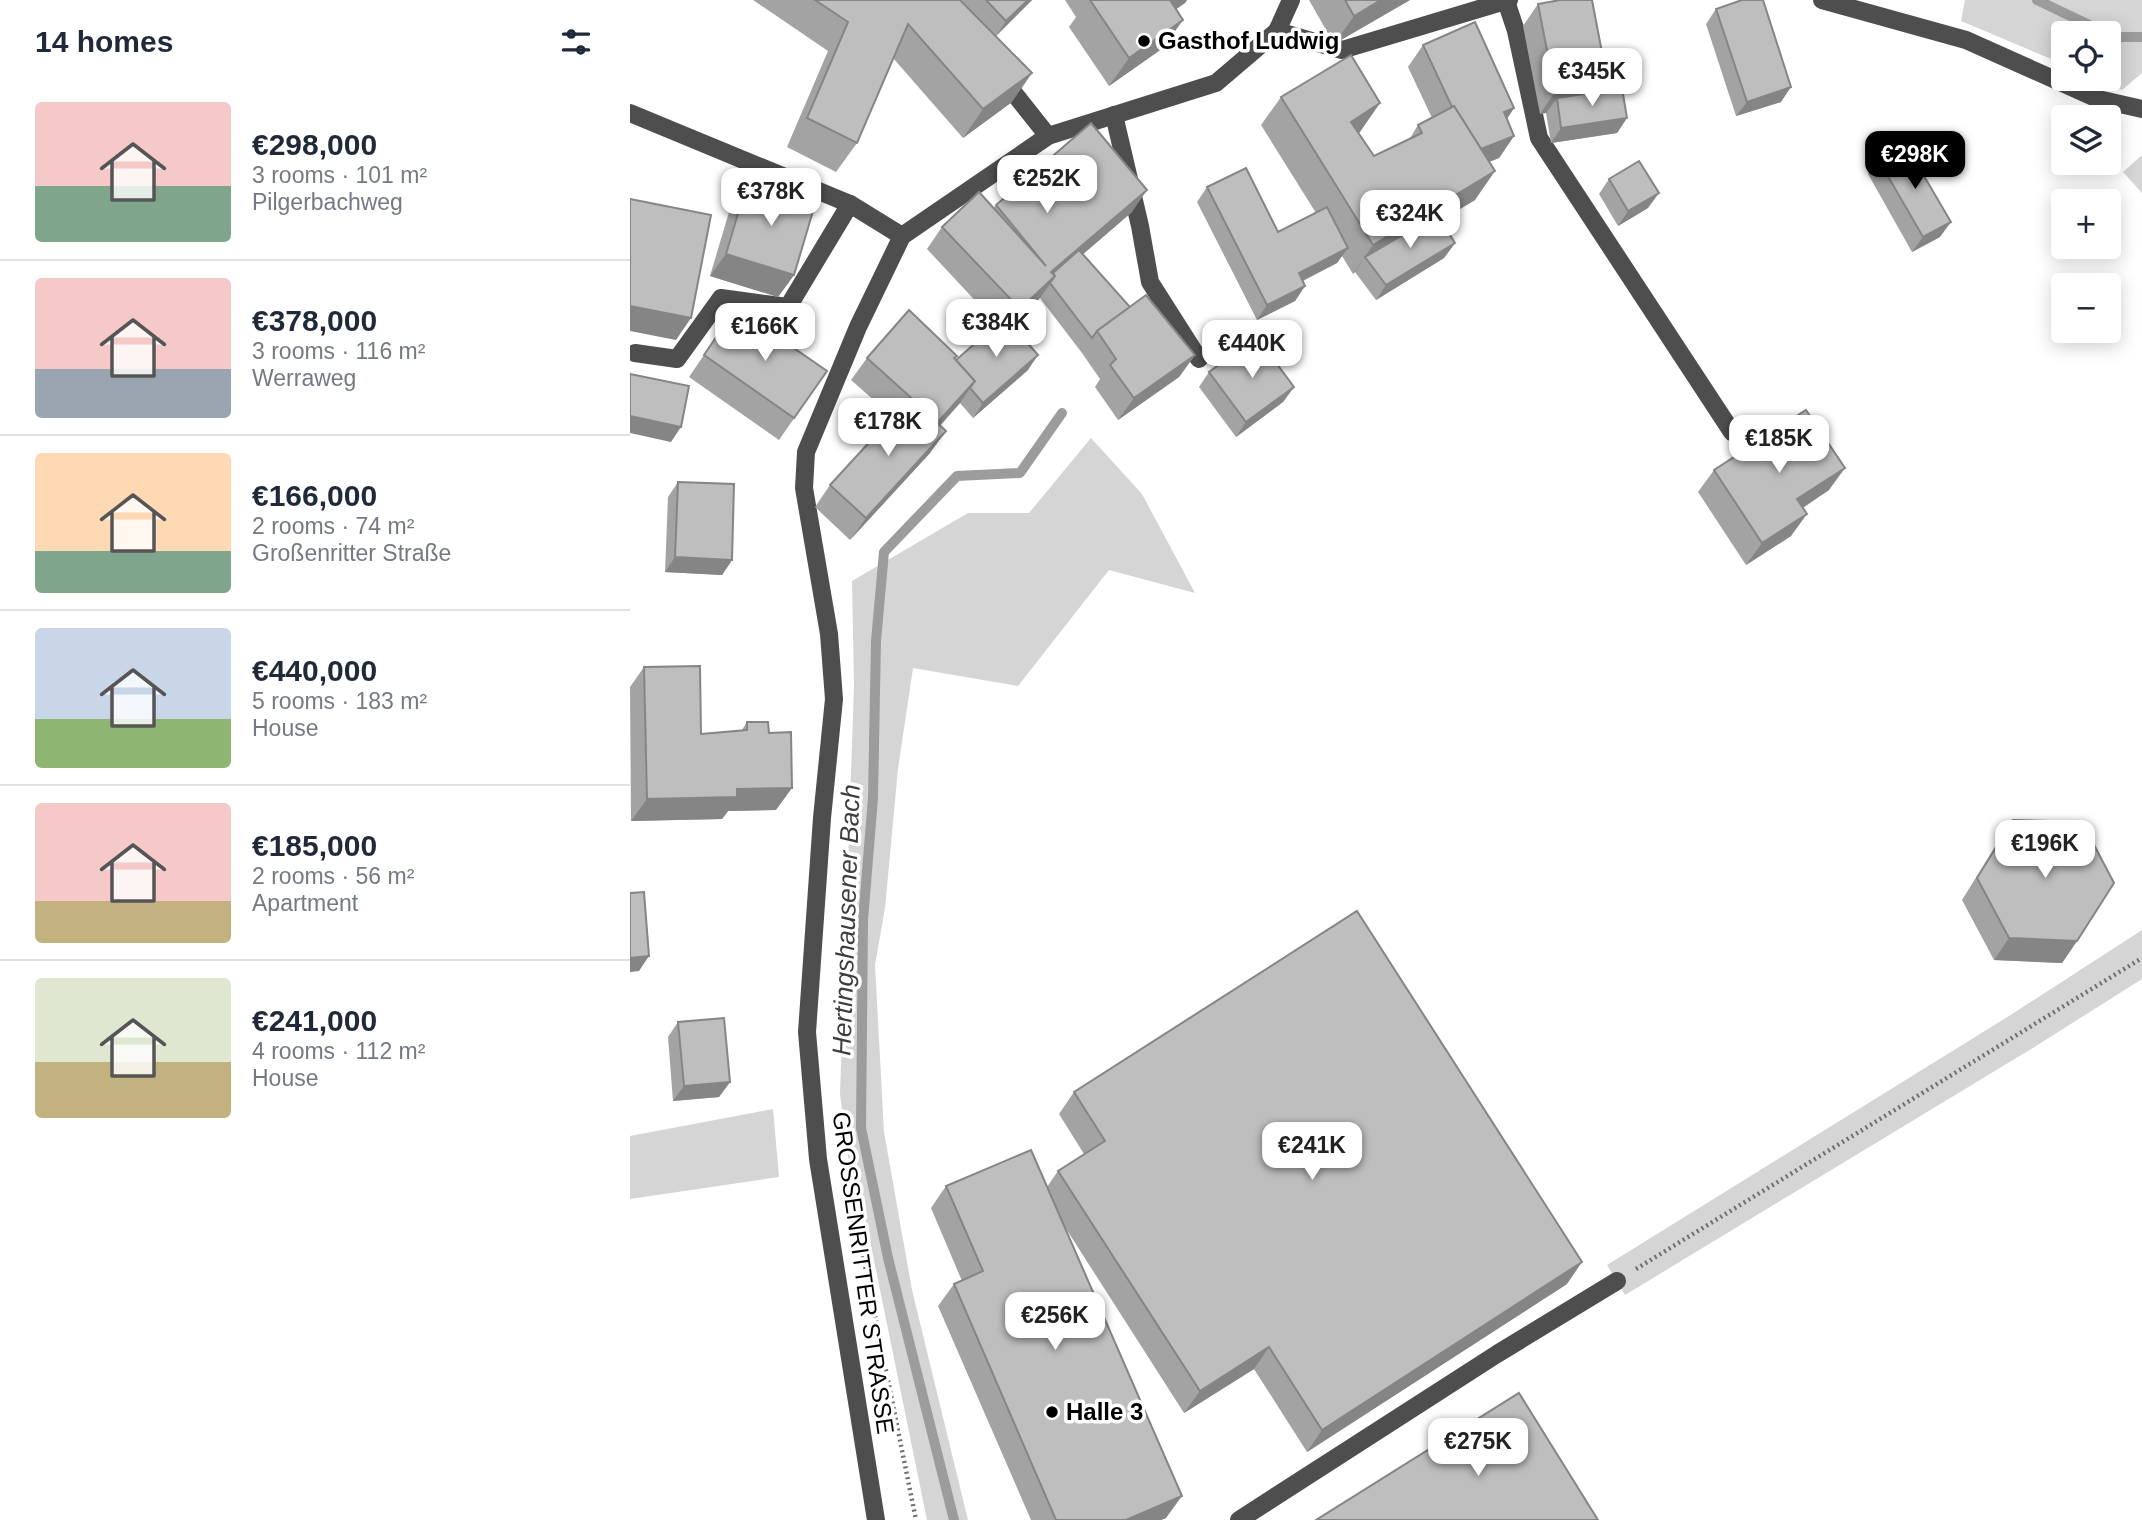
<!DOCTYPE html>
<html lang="en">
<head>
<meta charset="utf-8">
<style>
  body { margin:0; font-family:Arial,sans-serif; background:#f2f2f3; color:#1f2937; height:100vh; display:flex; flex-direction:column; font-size:26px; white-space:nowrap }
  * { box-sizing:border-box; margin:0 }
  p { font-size:23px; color:#747a83 }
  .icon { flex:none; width:38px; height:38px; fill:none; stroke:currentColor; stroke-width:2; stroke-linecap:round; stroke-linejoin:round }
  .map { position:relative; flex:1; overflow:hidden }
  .side { display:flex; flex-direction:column; background:#fff; width:630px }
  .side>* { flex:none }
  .tools { position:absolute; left:1421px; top:21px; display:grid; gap:14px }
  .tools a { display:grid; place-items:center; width:70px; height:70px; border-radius:7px; background:#fff; box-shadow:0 4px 18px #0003; font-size:35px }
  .price { position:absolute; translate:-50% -60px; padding:0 16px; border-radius:14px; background:#fff; color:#222; font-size:23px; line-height:46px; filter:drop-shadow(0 2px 4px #0008) }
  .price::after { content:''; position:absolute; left:50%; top:42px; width:21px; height:16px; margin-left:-10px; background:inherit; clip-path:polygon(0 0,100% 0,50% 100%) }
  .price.selected { background:#000; color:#fff }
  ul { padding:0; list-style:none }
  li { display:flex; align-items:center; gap:21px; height:175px; padding:0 35px }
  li+li { border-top:2px solid #e0e1e3 }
  li span { display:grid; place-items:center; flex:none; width:196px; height:140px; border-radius:7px; color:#555 }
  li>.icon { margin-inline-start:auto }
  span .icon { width:84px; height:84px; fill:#fffc; stroke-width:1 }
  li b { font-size:30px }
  h2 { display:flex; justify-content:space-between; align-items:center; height:84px; padding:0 35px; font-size:30px }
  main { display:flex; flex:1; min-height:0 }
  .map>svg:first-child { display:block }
  .green { fill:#d5d5d5 }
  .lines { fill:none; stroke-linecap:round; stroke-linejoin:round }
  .stream { stroke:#9c9c9c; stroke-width:10 }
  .path { stroke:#707070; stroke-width:4.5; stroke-dasharray:2 3.5; stroke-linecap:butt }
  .minor { stroke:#4e4e4e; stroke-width:18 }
  .wall { fill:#a3a3a3 }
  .shaded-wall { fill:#858585 }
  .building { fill:#bebebe; stroke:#858585; stroke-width:2 }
  .poi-dot { fill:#000; stroke:#fff; stroke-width:2.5 }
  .labels { text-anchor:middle; stroke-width:7; stroke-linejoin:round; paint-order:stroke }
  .poi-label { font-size:24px; font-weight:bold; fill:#000; stroke:#fff; text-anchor:start }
  .street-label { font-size:24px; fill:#000; stroke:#fff }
  .water-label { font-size:26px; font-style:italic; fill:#3d3d3d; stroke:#fff }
</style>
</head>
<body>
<main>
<section class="side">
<h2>14 homes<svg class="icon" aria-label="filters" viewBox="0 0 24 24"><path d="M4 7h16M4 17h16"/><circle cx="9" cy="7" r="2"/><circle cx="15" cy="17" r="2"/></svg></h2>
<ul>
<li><span style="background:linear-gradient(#f6c9c9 60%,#7fa58c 0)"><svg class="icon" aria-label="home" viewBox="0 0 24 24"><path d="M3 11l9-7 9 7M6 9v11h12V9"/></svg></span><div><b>€298,000</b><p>3 rooms · 101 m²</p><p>Pilgerbachweg</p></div></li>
<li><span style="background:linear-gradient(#f6c9c9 65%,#9aa5b1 0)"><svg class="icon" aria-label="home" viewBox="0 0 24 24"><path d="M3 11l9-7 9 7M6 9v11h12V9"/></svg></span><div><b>€378,000</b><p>3 rooms · 116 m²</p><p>Werraweg</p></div></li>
<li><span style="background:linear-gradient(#ffd9b3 70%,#7fa58c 0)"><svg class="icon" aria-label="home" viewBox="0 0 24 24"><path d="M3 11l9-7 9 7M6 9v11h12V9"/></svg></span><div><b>€166,000</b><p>2 rooms · 74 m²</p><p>Großenritter Straße</p></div></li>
<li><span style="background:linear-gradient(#c9d6e8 65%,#8fb573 0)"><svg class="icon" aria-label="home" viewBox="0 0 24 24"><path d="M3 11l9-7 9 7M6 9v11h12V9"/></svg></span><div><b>€440,000</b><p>5 rooms · 183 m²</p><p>House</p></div></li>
<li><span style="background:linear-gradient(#f6c9c9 70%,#c2b280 0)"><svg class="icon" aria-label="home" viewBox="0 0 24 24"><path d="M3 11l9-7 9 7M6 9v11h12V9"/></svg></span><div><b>€185,000</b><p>2 rooms · 56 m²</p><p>Apartment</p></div></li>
<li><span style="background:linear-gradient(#dfe7d0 60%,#c2b280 0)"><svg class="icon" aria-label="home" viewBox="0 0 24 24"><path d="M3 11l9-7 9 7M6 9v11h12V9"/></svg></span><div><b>€241,000</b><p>4 rooms · 112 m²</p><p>House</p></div></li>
</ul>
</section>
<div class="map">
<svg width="1512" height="1520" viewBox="0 0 1512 1520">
  <rect width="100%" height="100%" fill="#fff"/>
  <g class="green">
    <polygon points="1335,0 1512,0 1512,73 1492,90 1467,79 1479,79 1479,33 1433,33 1433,64 1331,21"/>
    <polygon points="1512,155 1512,193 1493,172"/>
    <polygon points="461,438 512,494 565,593 479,570 388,686 283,668 268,769 255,908 245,965 254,1132 282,1290 338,1520 297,1520 229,1187 218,1157 210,1094 224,686 222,581 338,513 399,513"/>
    <polygon points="1512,930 1512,979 1406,1046 995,1295 977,1265 1379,1016"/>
    <polygon points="143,1109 149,1177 0,1199 0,1136"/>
  </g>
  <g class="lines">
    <g class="stream">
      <polyline points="1407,0 1476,33"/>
      <polyline points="1479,34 1484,37 1512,37"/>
      <polyline points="324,1520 258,1258 231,1128 233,920 243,798 246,641 254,552 327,476 390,473 432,413"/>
    </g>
    <g class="path">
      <polyline points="219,1186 286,1520"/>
      <polyline points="1006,1269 1512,958"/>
    </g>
    <g class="minor">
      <polyline points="1192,0 1336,40 1468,99 1512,109"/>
      <polyline points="876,1 886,31 909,138 1102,432"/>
      <polyline points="647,31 712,50 879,0"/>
      <polyline points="372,78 418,136"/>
      <polyline points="0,113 220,204 272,236"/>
      <polyline points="484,115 510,226 520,282 569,359"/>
      <polyline points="5,353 47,359 91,298 158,307 220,204"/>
      <polyline points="246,1520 188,1159 177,1032 192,818 204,699 199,634 174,488 176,452 228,327 272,236 418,136 586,83 647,31 661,0"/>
      <polyline points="609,1520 867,1354 987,1281"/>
    </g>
  </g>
  <g class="wall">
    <polygon points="123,0 330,0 382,102 333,138 263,58 227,143 206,172 157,147 198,51"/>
    <polygon points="331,0 402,0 366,36"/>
    <polygon points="435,0 557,0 555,3 546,9 533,48 479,86 439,27 446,17"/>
    <polygon points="679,0 780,0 704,44"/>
    <polygon points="908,4 978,84 973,91 997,118 987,133 921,143 916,113 910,114 893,26"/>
    <polygon points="1086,9 1151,102 1106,116 1076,24"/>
    <polygon points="793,45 884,108 877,119 884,136 869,158 859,162 845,200 811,220 825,243 814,258 746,300 725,272 723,274 712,256 707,263 673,281 675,286 665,301 627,320 567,202 577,187 648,232 686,213 631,125 651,97 730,132 728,133 744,156 779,140 788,125 802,118 778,67"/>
    <polygon points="1248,159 1310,237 1282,252 1238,174"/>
    <polygon points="979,179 1018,208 988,226 969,194"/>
    <polygon points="118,180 164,275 148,297 80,276 102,202"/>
    <polygon points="366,205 502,212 453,254 500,307 565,355 549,377 488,420 465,387 470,379 452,353 410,298 382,325 398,370 343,418 330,403 310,426 300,453 220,540 185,507 200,485 263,417 221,380 237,358 326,360 367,324 297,249 312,227 363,208"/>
    <polygon points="106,308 197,371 149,440 59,377"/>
    <polygon points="579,372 664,387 653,402 606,437 569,387"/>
    <polygon points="1084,470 1199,490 1173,508 1161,536 1116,565 1068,492"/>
    <polygon points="48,482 102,560 92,575 35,572 38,497"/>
    <polygon points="14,667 71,734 112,730 117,722 139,733 146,810 98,811 92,819 1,821 0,687"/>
    <polygon points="1383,820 1447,941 1432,963 1364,960 1332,900 1368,842"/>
    <polygon points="48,1022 100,1082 89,1097 43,1101 38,1037"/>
    <polygon points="444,1092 937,1284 677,1452 624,1369 554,1413 433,1224 536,1518 531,1520 401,1520 308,1306 324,1284 332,1281 301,1208 316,1186 417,1187 428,1171 454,1154 429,1114"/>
  </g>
  <g class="shaded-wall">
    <polygon points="398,0 402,0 366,36 376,21"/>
    <polygon points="539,0 557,0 555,3 519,28"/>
    <polygon points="751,0 780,0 704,44 724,16"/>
    <polygon points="553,20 533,48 479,86 499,58"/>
    <polygon points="402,73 382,102 333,138 353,109"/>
    <polygon points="978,84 963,106 927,98 916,113 910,114 925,92"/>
    <polygon points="1161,87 1151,102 1106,116 1117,102"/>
    <polygon points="750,103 730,132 701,151 721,122"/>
    <polygon points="884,108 869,130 874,112"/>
    <polygon points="997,118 987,133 921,143 931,128"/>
    <polygon points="884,136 869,158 828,174 843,152"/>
    <polygon points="865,171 845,200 740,263 735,257 725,272 723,274 743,245"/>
    <polygon points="517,190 502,212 423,280 410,298 374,331 390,309 421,272"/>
    <polygon points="1029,193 1018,208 988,226 998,211"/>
    <polygon points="1321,222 1310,237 1282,252 1293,237"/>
    <polygon points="825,243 814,258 746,300 756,285"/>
    <polygon points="718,248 707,263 658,288 669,273"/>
    <polygon points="96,254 164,275 148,297 80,276"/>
    <polygon points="675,286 665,301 627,320 637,305"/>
    <polygon points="0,306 61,318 46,340 0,331"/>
    <polygon points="408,355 398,370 343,418 353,403"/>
    <polygon points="565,355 549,377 488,420 504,398"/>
    <polygon points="345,381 330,403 293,444 308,422"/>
    <polygon points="664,387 653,402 606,437 616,422"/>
    <polygon points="0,416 51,427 41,442 0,433"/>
    <polygon points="316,431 300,453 220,540 236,518"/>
    <polygon points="1215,468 1199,490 1152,521 1167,499"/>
    <polygon points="1177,514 1161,536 1116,565 1132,543"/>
    <polygon points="45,557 102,560 92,575 35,572"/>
    <polygon points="162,788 146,810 98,811 92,819 1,821 17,799 107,789"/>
    <polygon points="1379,938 1447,941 1432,963 1364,960"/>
    <polygon points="19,956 9,971 0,972 0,958"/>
    <polygon points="100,1082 89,1097 43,1101 54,1086"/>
    <polygon points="952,1262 937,1284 677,1452 692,1430"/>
    <polygon points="639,1347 624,1369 554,1413 570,1391"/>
    <polygon points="552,1496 536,1518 531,1520 496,1520"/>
  </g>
  <g class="building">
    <polygon points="185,0 330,0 402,73 353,109 278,24 227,143 177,118 218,22"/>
    <polygon points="356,0 398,0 376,21"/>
    <polygon points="460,0 540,0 553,20 499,58"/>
    <polygon points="715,0 751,0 724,16"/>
    <polygon points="930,0 962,0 978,84 925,92 908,4"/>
    <polygon points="1112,0 1133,0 1161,87 1117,102 1086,9"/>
    <polygon points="845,22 884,108 874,112 884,136 851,149 824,106 822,107 793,45"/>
    <polygon points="721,55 750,103 721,122 744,156 792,133 788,125 824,106 865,171 743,245 651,97"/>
    <polygon points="992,88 997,118 931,128 927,98"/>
    <polygon points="461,123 517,190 421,272 425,276 390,309 312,227 349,192 416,266 366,205"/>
    <polygon points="1277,147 1321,222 1293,237 1248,159"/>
    <polygon points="1009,161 1029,193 998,211 979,179"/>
    <polygon points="616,168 648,232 697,207 718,248 669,273 675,286 637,305 577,187"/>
    <polygon points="118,180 186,201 164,275 96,254"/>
    <polygon points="0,199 81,215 61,318 0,306"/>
    <polygon points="807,215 825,243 756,285 735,257"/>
    <polygon points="449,250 500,307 467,331 462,338 420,283 425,276 423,273"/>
    <polygon points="516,295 565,355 504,398 480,365 486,359 467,331"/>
    <polygon points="106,308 197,371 164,418 74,355"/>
    <polygon points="279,310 327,356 324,358 345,381 308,422 237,358"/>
    <polygon points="375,317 408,355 353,403 340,388 345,381 326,360"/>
    <polygon points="627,337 664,387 616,422 579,372"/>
    <polygon points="0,374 59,386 51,427 0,416"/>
    <polygon points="280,398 316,431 236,518 200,485"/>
    <polygon points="1176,410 1215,468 1167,499 1177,514 1132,543 1084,470"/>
    <polygon points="48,482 104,484 102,560 45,557"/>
    <polygon points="70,666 71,734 117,730 117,722 138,722 139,733 161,732 162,788 107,789 107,797 17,799 14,667"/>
    <polygon points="1383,820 1452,822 1484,883 1447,941 1379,938 1347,878"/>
    <polygon points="14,892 19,956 0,958 0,893"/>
    <polygon points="727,911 952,1262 692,1430 639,1347 570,1391 428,1171 475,1141 444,1092"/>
    <polygon points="94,1018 100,1082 54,1086 48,1022"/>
    <polygon points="401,1150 552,1496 496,1520 426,1520 324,1284 353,1271 316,1186"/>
    <polygon points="889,1393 968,1520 686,1520"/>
  </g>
  <g class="poi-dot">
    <circle cx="514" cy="41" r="7"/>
    <circle cx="422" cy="1412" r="7"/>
  </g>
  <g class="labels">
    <g class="poi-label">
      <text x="528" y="49">Gasthof Ludwig</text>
      <text x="436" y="1420">Halle 3</text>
    </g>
    <g class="street-label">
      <text transform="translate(233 1273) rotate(82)" y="8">GROSSENRITTER STRASSE</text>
    </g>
    <g class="water-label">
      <text transform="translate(216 920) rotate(-88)" y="9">Hertingshausener Bach</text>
    </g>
  </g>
</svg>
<div class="tools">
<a><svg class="icon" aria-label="locate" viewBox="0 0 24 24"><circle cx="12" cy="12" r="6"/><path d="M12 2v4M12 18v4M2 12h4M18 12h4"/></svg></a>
<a><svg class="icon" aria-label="layers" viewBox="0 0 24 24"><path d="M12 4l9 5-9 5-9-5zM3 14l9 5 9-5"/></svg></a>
<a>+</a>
<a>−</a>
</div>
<b class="price" style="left:962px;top:108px">€345K</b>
<b class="price selected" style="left:1285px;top:191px">€298K</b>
<b class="price" style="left:417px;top:215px">€252K</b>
<b class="price" style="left:141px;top:228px">€378K</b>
<b class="price" style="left:780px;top:250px">€324K</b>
<b class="price" style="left:366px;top:359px">€384K</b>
<b class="price" style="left:135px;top:363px">€166K</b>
<b class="price" style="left:622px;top:380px">€440K</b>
<b class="price" style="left:258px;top:458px">€178K</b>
<b class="price" style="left:1149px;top:475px">€185K</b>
<b class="price" style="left:1415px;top:880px">€196K</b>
<b class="price" style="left:682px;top:1182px">€241K</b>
<b class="price" style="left:425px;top:1352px">€256K</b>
<b class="price" style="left:848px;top:1478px">€275K</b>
</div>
</main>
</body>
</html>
